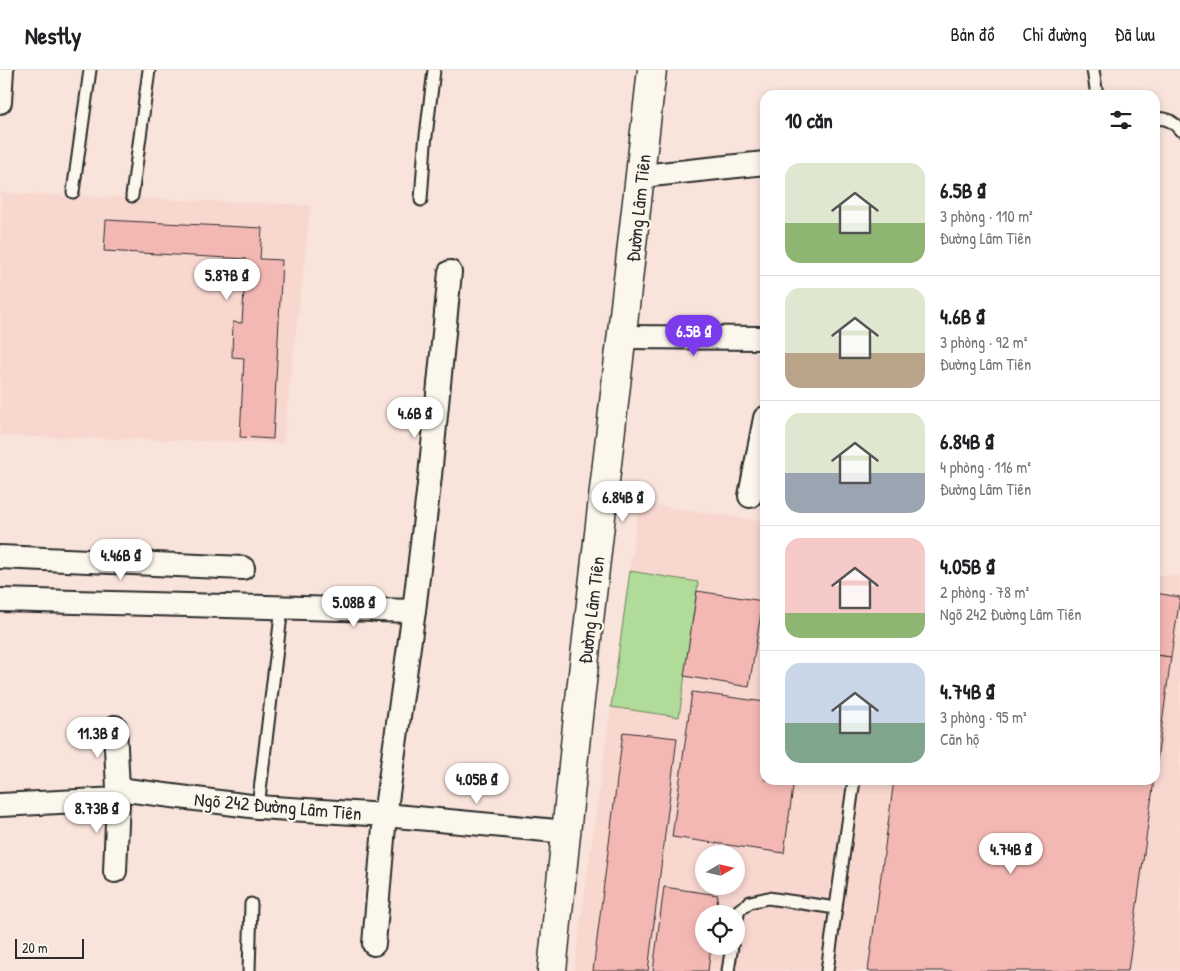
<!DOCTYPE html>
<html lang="vi">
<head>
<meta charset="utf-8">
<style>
  body { margin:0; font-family:"Patrick Hand",sans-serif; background:#f2f2f2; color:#202124; height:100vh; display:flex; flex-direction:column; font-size:19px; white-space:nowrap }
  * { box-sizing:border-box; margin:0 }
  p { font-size:16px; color:#757577 }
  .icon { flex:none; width:28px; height:28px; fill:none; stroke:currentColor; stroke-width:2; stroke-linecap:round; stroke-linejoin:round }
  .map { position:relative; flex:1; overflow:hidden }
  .drawer { position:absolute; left:760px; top:20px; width:400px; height:695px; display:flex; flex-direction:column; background:#fff; border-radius:15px; box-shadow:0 2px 8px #0003 }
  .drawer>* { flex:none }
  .needle { width:32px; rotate:81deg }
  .buttons { position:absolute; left:695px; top:775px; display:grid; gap:10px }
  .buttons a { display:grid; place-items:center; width:50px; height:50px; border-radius:50%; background:#fff; box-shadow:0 2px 8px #0003; font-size:25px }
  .scale { position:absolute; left:15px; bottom:12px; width:69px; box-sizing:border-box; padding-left:5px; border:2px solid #2b2b2b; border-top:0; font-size:14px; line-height:18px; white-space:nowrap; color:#2b2b2b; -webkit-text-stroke:4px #fbf7ec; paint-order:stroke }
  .price { position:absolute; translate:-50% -42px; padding:0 11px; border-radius:18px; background:#fff; color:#222; font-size:16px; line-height:32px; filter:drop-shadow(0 1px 2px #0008) }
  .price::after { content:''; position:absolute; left:50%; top:30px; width:15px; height:11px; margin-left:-8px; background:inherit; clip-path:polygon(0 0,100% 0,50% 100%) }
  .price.selected { background:#7c3aed; color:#fff }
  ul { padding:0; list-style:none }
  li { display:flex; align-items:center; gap:15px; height:125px; padding:0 25px }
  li+li { border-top:1px solid #e0e0e0 }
  li span { display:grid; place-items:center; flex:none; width:140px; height:100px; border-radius:15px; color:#555 }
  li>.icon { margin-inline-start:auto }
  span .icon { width:60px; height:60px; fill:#fffc; stroke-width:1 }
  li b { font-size:21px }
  h2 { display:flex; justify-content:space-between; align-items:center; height:60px; padding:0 25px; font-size:21px }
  header { display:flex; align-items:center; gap:30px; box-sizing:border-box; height:70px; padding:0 25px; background:#fff; border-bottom:1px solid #e0e0e0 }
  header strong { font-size:24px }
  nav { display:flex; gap:28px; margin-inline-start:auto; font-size:18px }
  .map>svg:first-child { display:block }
  .built { fill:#f8d7cf; fill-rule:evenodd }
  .green { fill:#b0db98; stroke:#6e8362 }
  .building { fill:#f4b8b4; stroke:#2b2b2b }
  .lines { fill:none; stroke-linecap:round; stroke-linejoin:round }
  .lane-casing { stroke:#2b2b2b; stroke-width:15 }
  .street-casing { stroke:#2b2b2b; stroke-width:26 }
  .secondary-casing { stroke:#2b2b2b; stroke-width:31 }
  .lane { stroke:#fbf7ec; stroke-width:11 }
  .street { stroke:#fbf7ec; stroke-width:22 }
  .secondary { stroke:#fbf7ec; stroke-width:28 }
  .labels { text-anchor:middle; stroke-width:4.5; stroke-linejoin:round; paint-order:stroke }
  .street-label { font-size:19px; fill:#2b2b2b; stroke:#fbf7ec }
</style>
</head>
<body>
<header>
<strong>Nestly</strong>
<nav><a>Bản đồ</a><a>Chỉ đường</a><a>Đã lưu</a></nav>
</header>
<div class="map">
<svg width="1180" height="901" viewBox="0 0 1180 901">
  <rect width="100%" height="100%" fill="#f9e4db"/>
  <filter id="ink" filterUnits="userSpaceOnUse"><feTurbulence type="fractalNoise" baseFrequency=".02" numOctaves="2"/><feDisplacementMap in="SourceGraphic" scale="10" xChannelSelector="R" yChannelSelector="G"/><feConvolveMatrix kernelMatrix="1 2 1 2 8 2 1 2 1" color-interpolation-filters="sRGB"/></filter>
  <g filter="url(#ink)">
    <g class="built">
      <polygon points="1,123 311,135 283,373 0,366"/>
      <path d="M639 433 765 451V710H1155V505L1180 506V901H574ZM704 784H736V816H704ZM704 844H736V876H704Z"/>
    </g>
    <polygon class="green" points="630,501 698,512 679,647 611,637"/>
    <g class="building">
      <polygon points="106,150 262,158 260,189 282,190 273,369 240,367 244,288 232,287 233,252 242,253 246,189 104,181"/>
      <polygon points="697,521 763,531 749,617 684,606"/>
      <polygon points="1155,523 1180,527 1171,587 1155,585"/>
      <polygon points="1155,585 1171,587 1155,706"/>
      <polygon points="692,622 765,632 765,710 794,710 784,783 672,767"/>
      <polygon points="623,662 677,668 648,901 593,901"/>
      <polygon points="894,710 1154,710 1128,901 868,901"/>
      <polygon points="664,817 718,825 716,844 704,844 704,876 711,876 708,901 653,901"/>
    </g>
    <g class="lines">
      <defs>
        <g id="lane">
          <polyline points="1093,0 1097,25"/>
          <path d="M1155 49C1166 47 1174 52 1180 60"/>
          <polyline points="73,122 90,0"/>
          <polyline points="132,126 149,0"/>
          <polyline points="421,130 425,74 434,0"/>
          <polyline points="258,737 282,537"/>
          <polyline points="736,853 739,840 750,832 768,828 836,838"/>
          <polyline points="249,901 251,834"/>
          <polyline points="728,901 732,876"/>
          <polyline points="827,901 854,710"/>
        </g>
        <g id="street">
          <polyline points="0,32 2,0"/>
          <polyline points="642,106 765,93"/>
          <polyline points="623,267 765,268"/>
          <polyline points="750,426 765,348"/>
          <polyline points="0,487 243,498"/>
          <polyline points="0,530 414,541 385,745 374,874"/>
          <polyline points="414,541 430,406 450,202"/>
          <polyline points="115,657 118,719"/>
          <polyline points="0,735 118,729 118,719 258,737 385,745 567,762"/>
          <polyline points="115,801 118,729"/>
        </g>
        <polyline id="secondary" points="552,901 577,656 652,0"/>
      </defs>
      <use href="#lane" class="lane-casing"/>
      <use href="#street" class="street-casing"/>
      <use href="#secondary" class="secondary-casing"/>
      <use href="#lane" class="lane"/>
      <use href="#street" class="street"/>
      <use href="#secondary" class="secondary"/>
    </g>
  </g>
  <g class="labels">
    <g class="street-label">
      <text transform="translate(638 138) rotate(-84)" y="7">Đường Lâm Tiên</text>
      <text transform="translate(591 540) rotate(-83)" y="7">Đường Lâm Tiên</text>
      <text transform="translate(278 736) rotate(5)" y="7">Ngõ 242 Đường Lâm Tiên</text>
    </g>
  </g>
</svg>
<div class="buttons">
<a><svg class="needle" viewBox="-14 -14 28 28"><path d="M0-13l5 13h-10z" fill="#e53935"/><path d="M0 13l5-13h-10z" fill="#757577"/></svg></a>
<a><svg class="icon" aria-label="locate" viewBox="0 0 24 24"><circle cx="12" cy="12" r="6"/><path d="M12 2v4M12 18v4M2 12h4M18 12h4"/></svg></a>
</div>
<div class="scale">20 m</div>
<b class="price" style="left:227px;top:231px">5.87B ₫</b>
<b class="price selected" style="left:694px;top:287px">6.5B ₫</b>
<b class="price" style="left:415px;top:369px">4.6B ₫</b>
<b class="price" style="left:623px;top:453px">6.84B ₫</b>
<b class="price" style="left:121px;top:511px">4.46B ₫</b>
<b class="price" style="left:354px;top:558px">5.08B ₫</b>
<b class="price" style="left:98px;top:689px">11.3B ₫</b>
<b class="price" style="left:477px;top:735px">4.05B ₫</b>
<b class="price" style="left:97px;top:764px">8.73B ₫</b>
<b class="price" style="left:1011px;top:805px">4.74B ₫</b>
<section class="drawer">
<h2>10 căn<svg class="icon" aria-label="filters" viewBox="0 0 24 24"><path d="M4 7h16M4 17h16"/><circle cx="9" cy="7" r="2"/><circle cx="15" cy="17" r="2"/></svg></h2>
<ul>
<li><span style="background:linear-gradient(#dfe7d0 60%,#8fb573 0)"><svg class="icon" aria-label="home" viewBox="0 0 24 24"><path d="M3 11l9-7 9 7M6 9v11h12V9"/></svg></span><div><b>6.5B ₫</b><p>3 phòng · 110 m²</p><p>Đường Lâm Tiên</p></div></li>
<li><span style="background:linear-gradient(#dfe7d0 65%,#b9a48a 0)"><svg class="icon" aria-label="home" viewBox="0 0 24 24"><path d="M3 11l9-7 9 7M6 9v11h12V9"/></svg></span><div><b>4.6B ₫</b><p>3 phòng · 92 m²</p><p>Đường Lâm Tiên</p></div></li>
<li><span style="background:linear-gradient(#dfe7d0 60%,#9aa5b1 0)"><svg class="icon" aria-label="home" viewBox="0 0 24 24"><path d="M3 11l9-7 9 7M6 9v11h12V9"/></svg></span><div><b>6.84B ₫</b><p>4 phòng · 116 m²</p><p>Đường Lâm Tiên</p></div></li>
<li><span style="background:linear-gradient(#f6c9c9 75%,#8fb573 0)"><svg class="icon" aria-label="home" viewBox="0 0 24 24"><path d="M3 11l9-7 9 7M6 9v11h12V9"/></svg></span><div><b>4.05B ₫</b><p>2 phòng · 78 m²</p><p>Ngõ 242 Đường Lâm Tiên</p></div></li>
<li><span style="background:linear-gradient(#c9d6e8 60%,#7fa58c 0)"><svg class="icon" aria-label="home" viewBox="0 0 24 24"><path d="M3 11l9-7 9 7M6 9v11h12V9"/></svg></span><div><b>4.74B ₫</b><p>3 phòng · 95 m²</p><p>Căn hộ</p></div></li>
</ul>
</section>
</div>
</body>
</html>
